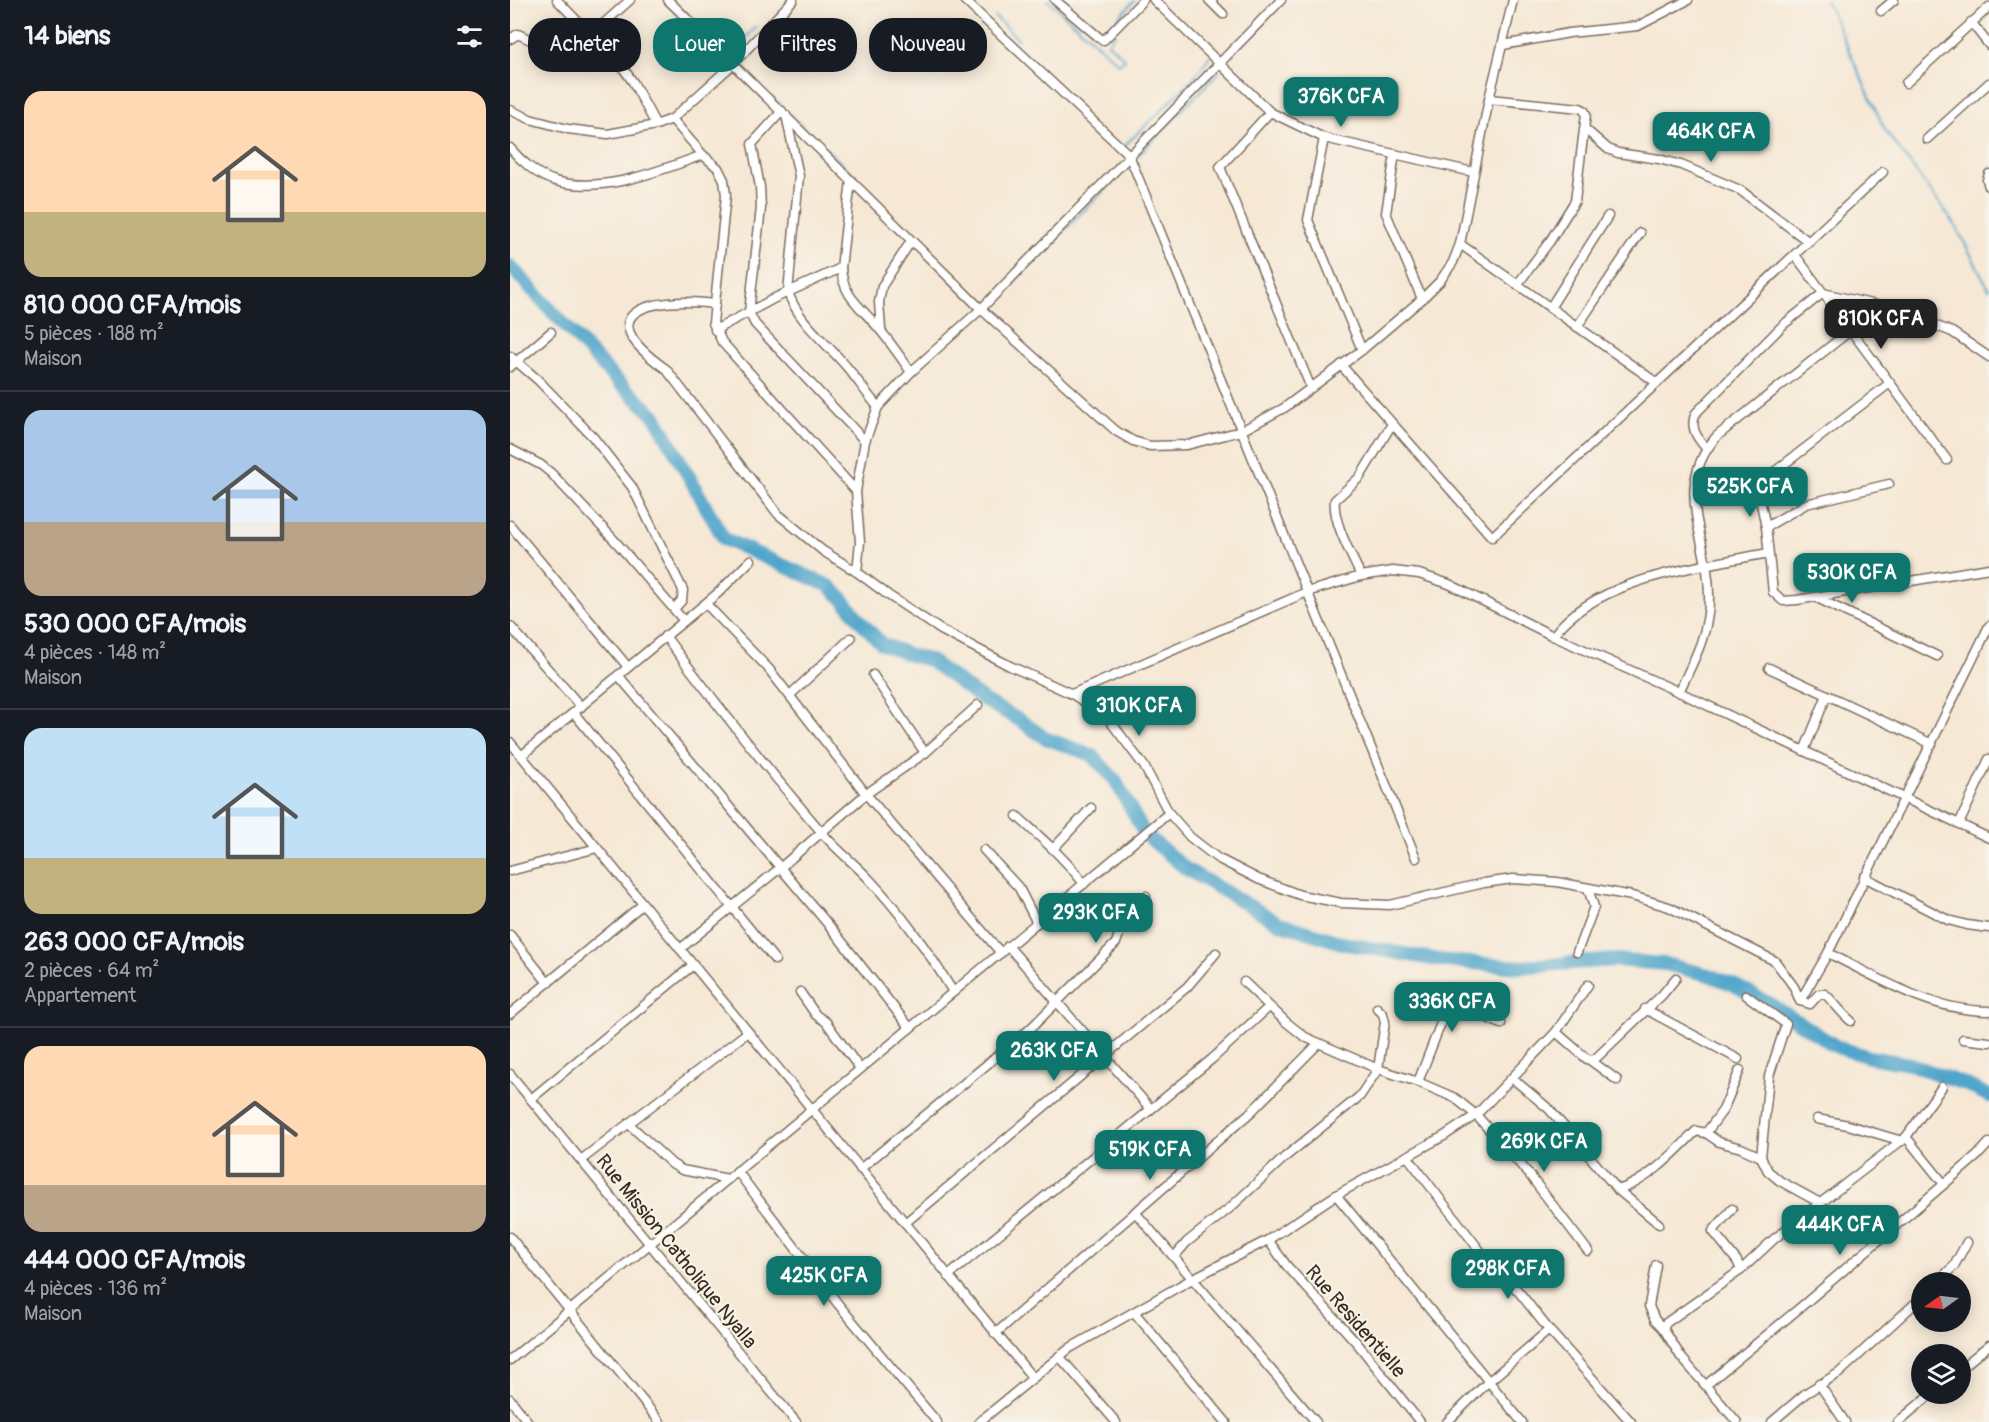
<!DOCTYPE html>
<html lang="fr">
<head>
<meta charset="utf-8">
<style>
  body { margin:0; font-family:Pangolin,sans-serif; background:#20242c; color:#f1f3f6; height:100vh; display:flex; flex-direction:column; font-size:22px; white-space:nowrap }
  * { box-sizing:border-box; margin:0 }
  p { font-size:20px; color:#9ea1a6 }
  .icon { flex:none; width:33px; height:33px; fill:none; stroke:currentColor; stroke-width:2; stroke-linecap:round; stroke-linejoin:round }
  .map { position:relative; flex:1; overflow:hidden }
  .side { display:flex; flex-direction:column; background:#171b24; width:510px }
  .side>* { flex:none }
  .guide { position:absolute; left:18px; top:18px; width:570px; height:54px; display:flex; gap:12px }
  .needle { width:39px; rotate:256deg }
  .buttons { position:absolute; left:1401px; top:1272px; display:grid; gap:12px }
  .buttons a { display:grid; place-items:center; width:60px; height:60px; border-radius:50%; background:#171b24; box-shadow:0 3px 15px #0003; font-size:30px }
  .price { position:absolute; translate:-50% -51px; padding:0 14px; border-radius:12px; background:#0f766e; color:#fff; font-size:20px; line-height:39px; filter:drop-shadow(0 2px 3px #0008) }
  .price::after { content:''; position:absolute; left:50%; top:36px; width:18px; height:14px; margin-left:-9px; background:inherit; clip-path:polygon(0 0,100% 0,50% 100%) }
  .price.selected { background:#222; color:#fff }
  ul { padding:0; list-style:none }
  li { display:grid; align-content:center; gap:12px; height:318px; padding:0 24px }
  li+li { border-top:2px solid #363941 }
  li span { display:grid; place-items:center; height:186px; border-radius:18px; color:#555 }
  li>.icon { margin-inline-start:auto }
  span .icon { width:108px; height:108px; fill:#fffc; stroke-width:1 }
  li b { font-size:26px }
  h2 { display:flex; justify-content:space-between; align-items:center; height:72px; padding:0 24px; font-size:26px }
  .chip { padding:0 21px; border-radius:24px; background:#171b24; box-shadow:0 3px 15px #0003; font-size:21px; line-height:54px }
  .chip.selected { background:#0f766e; color:#fff }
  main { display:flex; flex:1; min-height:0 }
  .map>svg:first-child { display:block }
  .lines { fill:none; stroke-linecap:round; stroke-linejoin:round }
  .stream { stroke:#4fa5cb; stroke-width:2 }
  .river { stroke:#4fa5cb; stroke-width:14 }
  .street-casing { stroke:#7c6c5e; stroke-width:11 }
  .street { stroke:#fff; stroke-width:8 }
  .labels { text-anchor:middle; stroke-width:4.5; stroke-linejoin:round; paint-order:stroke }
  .street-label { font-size:20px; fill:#3b2a1e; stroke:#f7f3e8 }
</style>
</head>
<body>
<main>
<section class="side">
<h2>14 biens<svg class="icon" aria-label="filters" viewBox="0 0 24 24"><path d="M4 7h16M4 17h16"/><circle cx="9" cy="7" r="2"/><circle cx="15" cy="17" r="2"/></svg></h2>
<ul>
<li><span style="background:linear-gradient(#ffd9b3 65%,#c2b280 0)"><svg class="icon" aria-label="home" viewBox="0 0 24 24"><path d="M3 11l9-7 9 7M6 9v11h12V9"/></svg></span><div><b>810 000 CFA/mois</b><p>5 pièces · 188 m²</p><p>Maison</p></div></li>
<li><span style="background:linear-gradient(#a9c7e8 60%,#b9a48a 0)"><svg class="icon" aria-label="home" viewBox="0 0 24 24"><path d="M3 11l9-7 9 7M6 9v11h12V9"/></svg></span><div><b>530 000 CFA/mois</b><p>4 pièces · 148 m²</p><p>Maison</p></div></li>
<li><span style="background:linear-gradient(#bfe0f5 70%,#c2b280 0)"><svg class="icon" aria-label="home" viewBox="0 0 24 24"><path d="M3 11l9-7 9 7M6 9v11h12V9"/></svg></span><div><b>263 000 CFA/mois</b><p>2 pièces · 64 m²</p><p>Appartement</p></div></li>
<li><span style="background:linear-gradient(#ffd9b3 75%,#b9a48a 0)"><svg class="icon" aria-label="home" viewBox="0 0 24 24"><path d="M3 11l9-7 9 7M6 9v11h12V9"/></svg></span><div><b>444 000 CFA/mois</b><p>4 pièces · 136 m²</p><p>Maison</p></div></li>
</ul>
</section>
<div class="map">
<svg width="1479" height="1422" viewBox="0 0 1479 1422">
  <rect width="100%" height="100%" fill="#f7f3e8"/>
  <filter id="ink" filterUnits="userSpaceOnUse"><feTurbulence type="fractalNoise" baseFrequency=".0167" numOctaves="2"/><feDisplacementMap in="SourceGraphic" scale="12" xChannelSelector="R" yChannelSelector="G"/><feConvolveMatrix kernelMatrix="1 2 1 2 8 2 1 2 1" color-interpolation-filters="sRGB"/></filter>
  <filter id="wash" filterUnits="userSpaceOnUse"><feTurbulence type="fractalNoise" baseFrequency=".008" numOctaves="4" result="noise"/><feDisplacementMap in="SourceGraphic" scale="24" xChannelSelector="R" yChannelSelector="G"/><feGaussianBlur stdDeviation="1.35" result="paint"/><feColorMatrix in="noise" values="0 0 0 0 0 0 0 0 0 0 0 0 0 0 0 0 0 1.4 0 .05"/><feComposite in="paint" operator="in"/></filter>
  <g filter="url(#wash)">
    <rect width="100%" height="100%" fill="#f6e8d5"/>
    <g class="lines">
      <g class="stream">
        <polyline points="538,0 544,6"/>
        <polyline points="1316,0 1375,130 1444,223 1479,289"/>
        <polyline points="546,7 609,64 615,59 598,43 606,33"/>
        <polyline points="485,17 509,40"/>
        <polyline points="592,36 625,0"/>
        <polyline points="222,52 247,26"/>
        <polyline points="232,60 255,38"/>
        <polyline points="262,97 273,107"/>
        <polyline points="279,114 343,174"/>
        <path d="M615 145C630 131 696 69 699 56"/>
        <polyline points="625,158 709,72"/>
        <polyline points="484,302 602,182"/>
      </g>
      <g class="river">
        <polyline points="0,266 104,378 145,416 214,539 319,586 333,599 351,622 372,644 400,655 419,660 471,698"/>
        <polyline points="475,701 511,721 535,738 582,755 605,780 633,831"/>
        <polyline points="636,835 676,869 769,923 832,943 928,960 1008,967 1106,960 1155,964 1199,975 1224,985 1260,1004 1327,1047 1359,1057 1400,1064 1457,1085 1479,1096"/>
      </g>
    </g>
  </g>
  <g filter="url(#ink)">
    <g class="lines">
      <defs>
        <g id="street">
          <polyline points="47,0 113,68 123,82 146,125"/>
          <polyline points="158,0 471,309 606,431 623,441 640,446 677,445 731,431 774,408 852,350 912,299 930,281 943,262 950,244 979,99 1003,0"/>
          <polyline points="454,0 619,155 906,858"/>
          <polyline points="545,0 592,40 594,40 633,0"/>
          <polyline points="644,0 760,112 814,138 963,172"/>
          <polyline points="699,0 713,14"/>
          <polyline points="1371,11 1384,0"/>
          <polyline points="1461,22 1479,45"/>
          <path d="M0 39 8 34C26 42 44 55 64 50L120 0"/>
          <polyline points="993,45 1059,33 1128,26 1178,0"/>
          <polyline points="1396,83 1479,7"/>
          <polyline points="979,99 1070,108 1074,110 1076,114 1065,201 1040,241 1007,285"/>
          <polyline points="0,110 20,119 58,129 98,134 146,125 162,119 222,65 283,0"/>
          <polyline points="272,111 242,144 250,187 251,208 239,312 245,324 355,441"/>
          <polyline points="760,112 710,167 801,388"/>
          <path d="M276 115 289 176 278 292C288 322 316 342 336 366 347 379 357 394 368 407"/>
          <polyline points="162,119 193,155 208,168 214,180 216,195 203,323 212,342 346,491"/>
          <polyline points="1075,129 1098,149 1108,153 1149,159 1171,165 1230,190 1299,242"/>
          <polyline points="814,138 798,220 852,350"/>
          <polyline points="1417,139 1479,83"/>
          <path d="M0 148C11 161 28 176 45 181 94 194 148 171 193 155"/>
          <polyline points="885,154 876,213 912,299"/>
          <polyline points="1479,174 1477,180 1479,187"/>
          <path d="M341 180 331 268C333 298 353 308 370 330 381 343 391 358 401 372"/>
          <polyline points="950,244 1147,383"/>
          <polyline points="1285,255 1437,460"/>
          <path d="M205 304C144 296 73 311 156 369L268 514 313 551 347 572 378 595 431 630 500 666 562 694 597 717 634 766 659 813 680 837 707 858 748 879 790 895 831 903 880 905 974 883 1003 879 1047 882 1122 896 1159 907 1265 961 1284 987 1290 1001 1300 1004 1309 994H1315C1325 1003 1331 1013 1341 1021"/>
          <polyline points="1040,308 1098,216"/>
          <polyline points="1067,327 1130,233"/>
          <polyline points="205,330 265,298 331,268"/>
          <polyline points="371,330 369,302 372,286 401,241"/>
          <polyline points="0,356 28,380 83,437 122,487 173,590 172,600 164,609"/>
          <polyline points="831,365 982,537 1373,172"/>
          <polyline points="0,367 41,332"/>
          <polyline points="1380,383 1255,479 1248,490 1256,527 1263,592 1273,601 1287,600 1479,568"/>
          <path d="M1196 448C1187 438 1179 427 1186 413L1273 325 1313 293 1384 309 1442 332 1479 357"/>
          <polyline points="0,449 31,465 41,473 106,542 174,621"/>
          <polyline points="0,525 118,667"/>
          <polyline points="1256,527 1296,504 1379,484"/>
          <polyline points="347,572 350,542 346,491 355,441 368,407 401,372 471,309 771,0"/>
          <path d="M851 576C842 556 822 521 825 500L850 477 882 424"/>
          <polyline points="1305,597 1427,656"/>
          <polyline points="196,604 258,668 356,794 491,953"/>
          <polyline points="0,626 71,707"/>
          <path d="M155 636C206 704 258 770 314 835 328 851 345 864 359 879 392 914 419 952 443 992"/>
          <path d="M1043 636C1086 577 1190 567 1258 553"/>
          <polyline points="1259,668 1422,744"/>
          <polyline points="108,675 322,929 400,1028"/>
          <polyline points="363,675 415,753"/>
          <path d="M1169 692C1183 662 1199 633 1199 600 1201 540 1160 489 1207 436L1341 330"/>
          <polyline points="562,694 797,592 851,576 883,571 909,574 939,584 1043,636 1169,692 1479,838"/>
          <polyline points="280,695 341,638"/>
          <polyline points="64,713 265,960"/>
          <polyline points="0,742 522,1377"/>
          <polyline points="1294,751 1317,695"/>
          <polyline points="11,756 208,593 241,560"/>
          <path d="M507 816C531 838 555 858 574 884"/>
          <polyline points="1449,824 1479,759"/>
          <polyline points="543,849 581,808"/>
          <polyline points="474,850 509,888 527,923"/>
          <polyline points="0,871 87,848"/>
          <polyline points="1354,877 1438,920 1457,925 1479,928"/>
          <polyline points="0,935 38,983"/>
          <polyline points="498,946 640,1108"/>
          <polyline points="170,949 270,868 356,794 415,753 468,705"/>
          <polyline points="1067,952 1084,907 1078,888"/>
          <path d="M1318 953C1369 978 1420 1011 1479 1011"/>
          <polyline points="734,982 776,1022 795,1037 868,1069 908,1082 945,1098 966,1115 1018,1173 1078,1251"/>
          <polyline points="290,992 306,1015 316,1022 350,1069"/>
          <polyline points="1236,995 1276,1024 1259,1076 1251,1157 1258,1171 1270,1181 1310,1203"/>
          <polyline points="1290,1001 1318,953 1479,626"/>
          <polyline points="1135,1009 1228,1059"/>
          <polyline points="0,1014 133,904"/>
          <polyline points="1046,1032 1077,1059 1084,1060 1152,995 1166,978"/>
          <polyline points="1453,1039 1479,1042"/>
          <polyline points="1080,1060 1107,1080"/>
          <polyline points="0,1074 286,1422"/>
          <path d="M1002 1078 1039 1109 1108 1190C1139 1180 1164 1153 1186 1131L1196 1133 1209 1142 1231 1148 1251 1157"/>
          <polyline points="908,1082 938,1005 948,1005 991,1024"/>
          <polyline points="21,1099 183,965"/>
          <polyline points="1307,1119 1338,1125 1392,1141"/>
          <polyline points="119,1124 162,1164 172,1170 218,1179"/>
          <polyline points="1196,1133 1213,1110 1230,1070"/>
          <polyline points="1396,1137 1434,1184"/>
          <polyline points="897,1156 971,1252 1009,1292 1039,1330 1121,1422"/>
          <polyline points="71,1160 238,1032"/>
          <polyline points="350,1169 520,1029 606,943 611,928 636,896"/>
          <polyline points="227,1171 328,1304 427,1422"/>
          <polyline points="1108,1190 1149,1224"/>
          <polyline points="826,1195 1012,1422"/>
          <polyline points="1222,1209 1203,1231 1227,1261 1231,1270"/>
          <polyline points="625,1212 806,1422"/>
          <polyline points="395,1223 677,987 706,953"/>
          <polyline points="0,1237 150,1422"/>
          <polyline points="758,1240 777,1266 847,1343 910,1422"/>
          <polyline points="664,1257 677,1242 721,1207 775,1157 850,1096 868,1069 875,1022 873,1014 867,1008"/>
          <polyline points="1146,1265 1139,1306 1145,1320 1153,1328 1171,1357 1227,1422"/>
          <polyline points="438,1276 702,1059 759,1007"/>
          <polyline points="1427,1282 1444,1266 1457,1242"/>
          <polyline points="624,1312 716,1422"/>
          <polyline points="1153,1328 1156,1323 1231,1270 1264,1239 1396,1137 1432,1087"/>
          <polyline points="485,1334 741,1112 808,1044"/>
          <polyline points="549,1356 606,1422"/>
          <polyline points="0,1360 659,813"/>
          <polyline points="1450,1369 1479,1345"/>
          <polyline points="1309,1384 1335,1422"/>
          <polyline points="1196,1385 1292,1306 1467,1156 1479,1143"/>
          <polyline points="0,1399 18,1422"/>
          <polyline points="469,1422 560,1348 682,1279 758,1240 826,1195 934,1136 966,1115 1046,1032 1078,985"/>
          <polyline points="937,1422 978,1382 1039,1330"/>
          <polyline points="1262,1422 1296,1393 1329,1373 1412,1297"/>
          <polyline points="1388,1422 1421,1394"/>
        </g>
      </defs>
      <use href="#street" class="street-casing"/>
      <use href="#street" class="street"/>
    </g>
  </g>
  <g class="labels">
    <g class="street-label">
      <text transform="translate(167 1251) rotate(51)" y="7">Rue Mission Catholique Nyalla</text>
      <text transform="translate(846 1321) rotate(49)" y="7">Rue Residentielle</text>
    </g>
  </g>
</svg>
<div class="buttons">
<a><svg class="needle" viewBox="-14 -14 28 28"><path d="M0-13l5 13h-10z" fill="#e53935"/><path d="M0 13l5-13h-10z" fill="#9ea1a6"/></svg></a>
<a><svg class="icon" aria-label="layers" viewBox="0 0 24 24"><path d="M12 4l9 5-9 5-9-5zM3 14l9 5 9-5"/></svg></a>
</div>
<b class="price" style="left:831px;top:128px">376K CFA</b>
<b class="price" style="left:1201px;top:163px">464K CFA</b>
<b class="price selected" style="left:1371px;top:350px">810K CFA</b>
<b class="price" style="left:1240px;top:518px">525K CFA</b>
<b class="price" style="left:1342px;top:604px">530K CFA</b>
<b class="price" style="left:629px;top:737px">310K CFA</b>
<b class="price" style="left:586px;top:944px">293K CFA</b>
<b class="price" style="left:942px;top:1033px">336K CFA</b>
<b class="price" style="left:544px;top:1082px">263K CFA</b>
<b class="price" style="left:1034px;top:1173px">269K CFA</b>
<b class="price" style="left:640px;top:1181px">519K CFA</b>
<b class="price" style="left:1330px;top:1256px">444K CFA</b>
<b class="price" style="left:998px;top:1300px">298K CFA</b>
<b class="price" style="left:314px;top:1307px">425K CFA</b>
<div class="guide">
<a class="chip">Acheter</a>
<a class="chip selected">Louer</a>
<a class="chip">Filtres</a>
<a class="chip">Nouveau</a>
</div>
</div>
</main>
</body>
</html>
